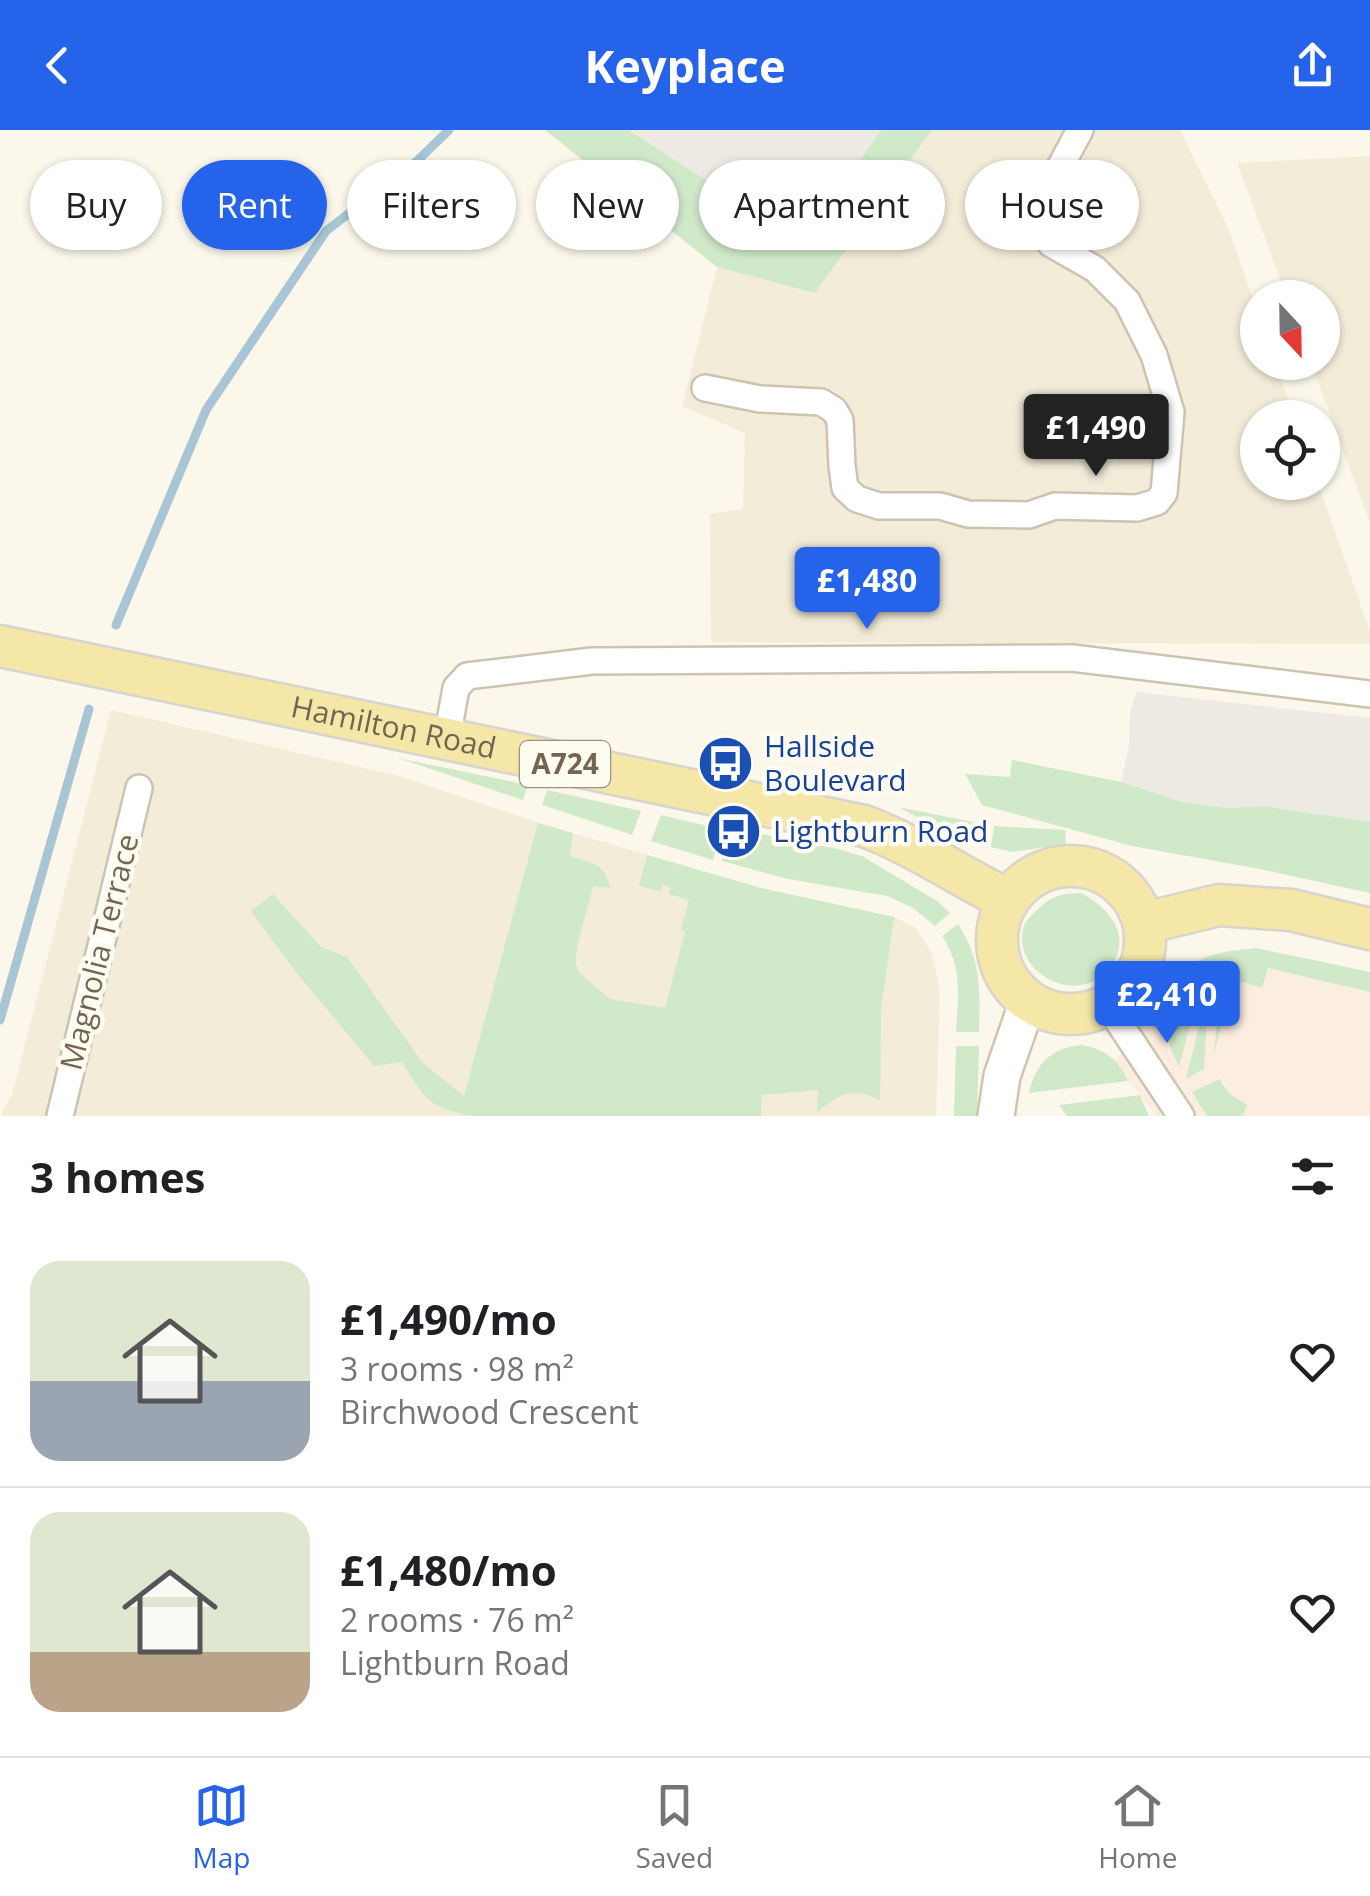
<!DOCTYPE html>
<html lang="en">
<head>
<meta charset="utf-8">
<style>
  body { margin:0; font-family:"Open Sans",sans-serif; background:#f6f6f6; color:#202124; height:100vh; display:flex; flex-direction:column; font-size:38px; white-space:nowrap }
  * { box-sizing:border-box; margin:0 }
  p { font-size:32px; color:#757577 }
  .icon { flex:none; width:55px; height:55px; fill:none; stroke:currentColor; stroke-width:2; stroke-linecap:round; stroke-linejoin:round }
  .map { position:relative; height:986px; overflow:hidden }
  .drawer { display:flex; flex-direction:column; background:#fff; flex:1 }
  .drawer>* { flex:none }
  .guide { position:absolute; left:30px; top:30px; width:1310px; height:90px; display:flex; gap:20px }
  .needle { width:65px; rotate:158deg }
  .controls { position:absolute; left:1240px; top:150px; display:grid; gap:20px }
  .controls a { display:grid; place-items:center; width:100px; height:100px; border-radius:50%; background:#fff; box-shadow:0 2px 8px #0004; font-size:50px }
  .price { position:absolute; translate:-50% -85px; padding:0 22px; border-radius:10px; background:#2563eb; color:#fff; font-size:32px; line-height:65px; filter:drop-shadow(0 2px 5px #0008) }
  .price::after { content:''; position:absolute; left:50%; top:60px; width:30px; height:22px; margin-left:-15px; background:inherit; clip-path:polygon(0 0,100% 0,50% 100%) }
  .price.selected { background:#222; color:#fff }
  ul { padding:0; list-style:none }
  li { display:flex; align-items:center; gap:30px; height:250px; padding:0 30px }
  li+li { border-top:2px solid #e0e0e0 }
  li span { display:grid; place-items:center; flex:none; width:280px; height:200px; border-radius:30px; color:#555 }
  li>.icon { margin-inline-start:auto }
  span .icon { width:120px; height:120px; fill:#fffc; stroke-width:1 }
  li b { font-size:42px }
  h2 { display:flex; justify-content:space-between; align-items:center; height:120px; padding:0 30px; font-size:42px }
  .pill { padding:0 35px; border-radius:45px; background:#fff; box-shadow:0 2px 8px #0004; font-size:35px; line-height:90px }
  .pill.selected { background:#2563eb; color:#fff }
  header { display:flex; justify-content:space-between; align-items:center; height:130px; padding:0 30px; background:#2563eb; color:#fff; font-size:45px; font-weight:700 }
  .dock { display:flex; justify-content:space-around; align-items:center; height:140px; border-top:2px solid #e0e0e0; background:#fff; font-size:28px; color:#757577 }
  .dock a { display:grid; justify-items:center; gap:5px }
  .dock .selected { color:#2563eb }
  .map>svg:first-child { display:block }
  .residential { fill:#f3ecd9 }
  .commercial { fill:#fbeddf }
  .industrial { fill:#edeae3 }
  .green { fill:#d0e9c9 }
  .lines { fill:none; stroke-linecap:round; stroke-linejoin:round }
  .stream { stroke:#a7c5d5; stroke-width:9 }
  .street-casing { stroke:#cdc3b1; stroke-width:30 }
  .secondary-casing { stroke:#d0c4ae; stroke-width:40 }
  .primary-casing { stroke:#d8d4ce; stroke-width:45 }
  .street { stroke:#fff; stroke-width:25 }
  .secondary { stroke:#fff; stroke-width:35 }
  .primary { stroke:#f5e7a8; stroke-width:40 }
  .labels { text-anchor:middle; stroke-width:9; stroke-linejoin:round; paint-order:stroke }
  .shield { fill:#fefbf1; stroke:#9e9180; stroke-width:2.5 }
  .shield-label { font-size:28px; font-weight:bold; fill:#75644f }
  .street-label { font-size:30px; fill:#75644f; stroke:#fefbf1 }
  .transit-label { font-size:30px; fill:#164399; stroke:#fefbf1; text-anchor:start }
</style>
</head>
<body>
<header><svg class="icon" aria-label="back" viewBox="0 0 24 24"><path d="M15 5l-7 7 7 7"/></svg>Keyplace<svg class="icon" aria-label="share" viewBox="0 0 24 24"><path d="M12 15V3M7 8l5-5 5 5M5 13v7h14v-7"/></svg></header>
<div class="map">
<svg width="1370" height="986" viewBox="0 0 1370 986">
  <rect width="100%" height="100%" fill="#fbf8eb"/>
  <g class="residential">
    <polygon points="932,0 1180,0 1229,100 1257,181 1258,232 1275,233 1295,287 1258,288 1258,352 1318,353 1370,502 1370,514 711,512 710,384 743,379 745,303 682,276 717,137 815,163"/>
    <polygon points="1370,26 1370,393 1311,233 1322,232 1322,168 1287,167 1237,33"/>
    <polygon points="111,580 399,646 545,695 761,758 894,787 916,798 932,824 940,861 936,986 0,986 12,965"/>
  </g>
  <polygon class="commercial" points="1256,818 1370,842 1370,986 1156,986 1114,933 1180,841 1217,824"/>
  <g class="industrial">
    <polygon points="629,0 881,0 803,113"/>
    <polygon points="1136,562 1370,588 1370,692 1263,676 1228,678 1182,672 1121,652 1129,616 1130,583"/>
  </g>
  <g class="green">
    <polygon points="545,0 629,0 803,113 881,0 932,0 815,163 717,137"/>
    <polygon points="398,628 528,655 523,670"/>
    <polygon points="1012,630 1121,652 1182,672 1228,678 1263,676 1370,692 1370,763 1260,739 1132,716 982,675 965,644 1010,647"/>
    <polygon points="547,660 641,681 632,705 542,675"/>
    <polygon points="898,677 983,694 979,716 951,705"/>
    <polygon points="661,685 721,699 713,730 651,711"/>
    <path d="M538 693 573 703 570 726C591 733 606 733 610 758L593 756 578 813 575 831 579 843 610 869 665 878 685 802 681 800 689 770 669 764 671 758 663 755 660 761 639 756 647 725 761 758 894 787 881 879 880 970C850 956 842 964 817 982L818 960 762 965 761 986H470C426 975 426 970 402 932L374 936 296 842 251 781 273 764 321 817 347 827 423 933 464 966Z"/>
    <polygon points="994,696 1065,700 1066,714 1013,722 991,717"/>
    <polygon points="751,702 838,719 862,726 937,771 950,783 935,796 913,778 887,766 788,749 722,731 727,708 748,713"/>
    <path d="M1081 763C1112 779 1136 811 1105 843 1074 875 1010 841 1024 796 1027 789 1033 784 1039 778 1051 766 1064 763 1081 763Z"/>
    <path d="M958 794C982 831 980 860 979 902H956C958 865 963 837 942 806Z"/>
    <path d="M1256 818 1370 842V862L1268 838 1262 858 1243 852 1231 857 1214 924 1221 844 1204 841 1179 937C1153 883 1152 844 1216 824 1229 820 1243 820 1256 818Z"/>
    <polygon points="1209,857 1204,939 1186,949"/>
    <path d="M1081 915C1105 919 1118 929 1128 951L1029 963C1035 934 1051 918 1081 915Z"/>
    <polygon points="956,916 979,916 977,986 954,986"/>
    <path d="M1220 949C1226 962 1233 968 1247 974L1243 986H1207L1192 962Z"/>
    <polygon points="1140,965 1149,986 1067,986 1059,975"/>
  </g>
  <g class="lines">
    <g class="stream">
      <polyline points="116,495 206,280 326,101 418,30 449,0"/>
      <polyline points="0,890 89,579"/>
    </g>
    <defs>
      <g id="street">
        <polyline points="705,258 760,269 821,272 834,280 840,290 842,336 845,358 857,369 879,376 940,376 968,384 1029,385 1055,376 1137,378 1157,372 1164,363 1171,282 1154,225 1127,171 1095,139 1051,114 1040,99 1043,69 1080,0"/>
        <polyline points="447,608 456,558 467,546 592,531 1072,528 1370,564"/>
        <polyline points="1108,876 1181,986"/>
        <polyline points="60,986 139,658"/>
      </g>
      <polyline id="secondary" points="996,986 1002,946 1028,871"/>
      <g id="primary">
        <path id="s1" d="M0 516 864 696C915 715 959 746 1008 770"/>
        <circle cx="1071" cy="810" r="74"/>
        <polyline points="1145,793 1219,775 1291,780 1370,799"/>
      </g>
    </defs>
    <use href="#street" class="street-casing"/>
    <use href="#secondary" class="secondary-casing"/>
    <use href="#primary" class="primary-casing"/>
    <use href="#street" class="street"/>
    <use href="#secondary" class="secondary"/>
    <use href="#primary" class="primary"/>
  </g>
  <defs>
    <symbol id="bus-disc" viewBox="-11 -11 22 22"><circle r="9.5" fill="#1a4fb4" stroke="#fefbf1"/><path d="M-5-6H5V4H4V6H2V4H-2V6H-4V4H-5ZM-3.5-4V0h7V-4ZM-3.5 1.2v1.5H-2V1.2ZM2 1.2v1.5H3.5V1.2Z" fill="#fff"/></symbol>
  </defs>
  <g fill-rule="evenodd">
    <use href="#bus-disc" x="694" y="602" width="63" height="63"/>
    <use href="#bus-disc" x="702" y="670" width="63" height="63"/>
  </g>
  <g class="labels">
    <rect class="shield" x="520" y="611" width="90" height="46" rx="8"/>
    <g class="shield-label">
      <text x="565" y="644">A724</text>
    </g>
    <g class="street-label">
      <text dy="10" stroke="none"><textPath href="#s1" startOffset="402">Hamilton Road</textPath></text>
      <text transform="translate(100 822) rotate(-76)" y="10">Magnolia Terrace</text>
    </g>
    <g class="transit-label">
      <text x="764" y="627">Hallside<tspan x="764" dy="34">Boulevard</tspan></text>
      <text x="773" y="712">Lightburn Road</text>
    </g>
  </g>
</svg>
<div class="controls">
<a><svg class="needle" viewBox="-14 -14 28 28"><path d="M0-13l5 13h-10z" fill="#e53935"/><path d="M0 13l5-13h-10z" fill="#757577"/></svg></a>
<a><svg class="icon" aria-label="locate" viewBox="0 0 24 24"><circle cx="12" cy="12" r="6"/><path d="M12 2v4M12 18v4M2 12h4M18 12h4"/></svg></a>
</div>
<b class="price selected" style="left:1096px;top:349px">£1,490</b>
<b class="price" style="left:867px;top:502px">£1,480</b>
<b class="price" style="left:1167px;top:916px">£2,410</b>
<div class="guide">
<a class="pill">Buy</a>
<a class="pill selected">Rent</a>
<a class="pill">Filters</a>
<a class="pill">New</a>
<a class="pill">Apartment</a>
<a class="pill">House</a>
</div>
</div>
<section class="drawer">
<h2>3 homes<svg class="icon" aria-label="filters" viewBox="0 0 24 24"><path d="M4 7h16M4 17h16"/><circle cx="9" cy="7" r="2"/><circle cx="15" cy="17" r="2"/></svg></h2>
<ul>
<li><span style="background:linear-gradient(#dfe7d0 60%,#9aa5b1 0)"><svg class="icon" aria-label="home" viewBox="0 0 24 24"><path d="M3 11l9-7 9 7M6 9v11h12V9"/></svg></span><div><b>£1,490/mo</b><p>3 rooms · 98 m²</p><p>Birchwood Crescent</p></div><svg class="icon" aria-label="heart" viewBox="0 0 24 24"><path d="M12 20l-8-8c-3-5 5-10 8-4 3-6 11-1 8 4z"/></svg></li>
<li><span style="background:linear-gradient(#dfe7d0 70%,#b9a48a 0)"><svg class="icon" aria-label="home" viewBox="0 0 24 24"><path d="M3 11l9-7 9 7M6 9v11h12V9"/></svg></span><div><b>£1,480/mo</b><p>2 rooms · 76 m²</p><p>Lightburn Road</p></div><svg class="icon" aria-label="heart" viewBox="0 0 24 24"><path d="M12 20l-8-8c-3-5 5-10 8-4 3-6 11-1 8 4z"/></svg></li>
</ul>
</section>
<nav class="dock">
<a class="selected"><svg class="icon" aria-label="map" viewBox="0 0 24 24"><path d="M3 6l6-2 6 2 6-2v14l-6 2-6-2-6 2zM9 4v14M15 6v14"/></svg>Map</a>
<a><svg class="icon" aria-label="saved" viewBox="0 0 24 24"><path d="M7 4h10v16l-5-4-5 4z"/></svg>Saved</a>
<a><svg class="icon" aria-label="home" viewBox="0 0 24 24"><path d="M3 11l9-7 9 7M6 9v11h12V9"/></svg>Home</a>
</nav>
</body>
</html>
